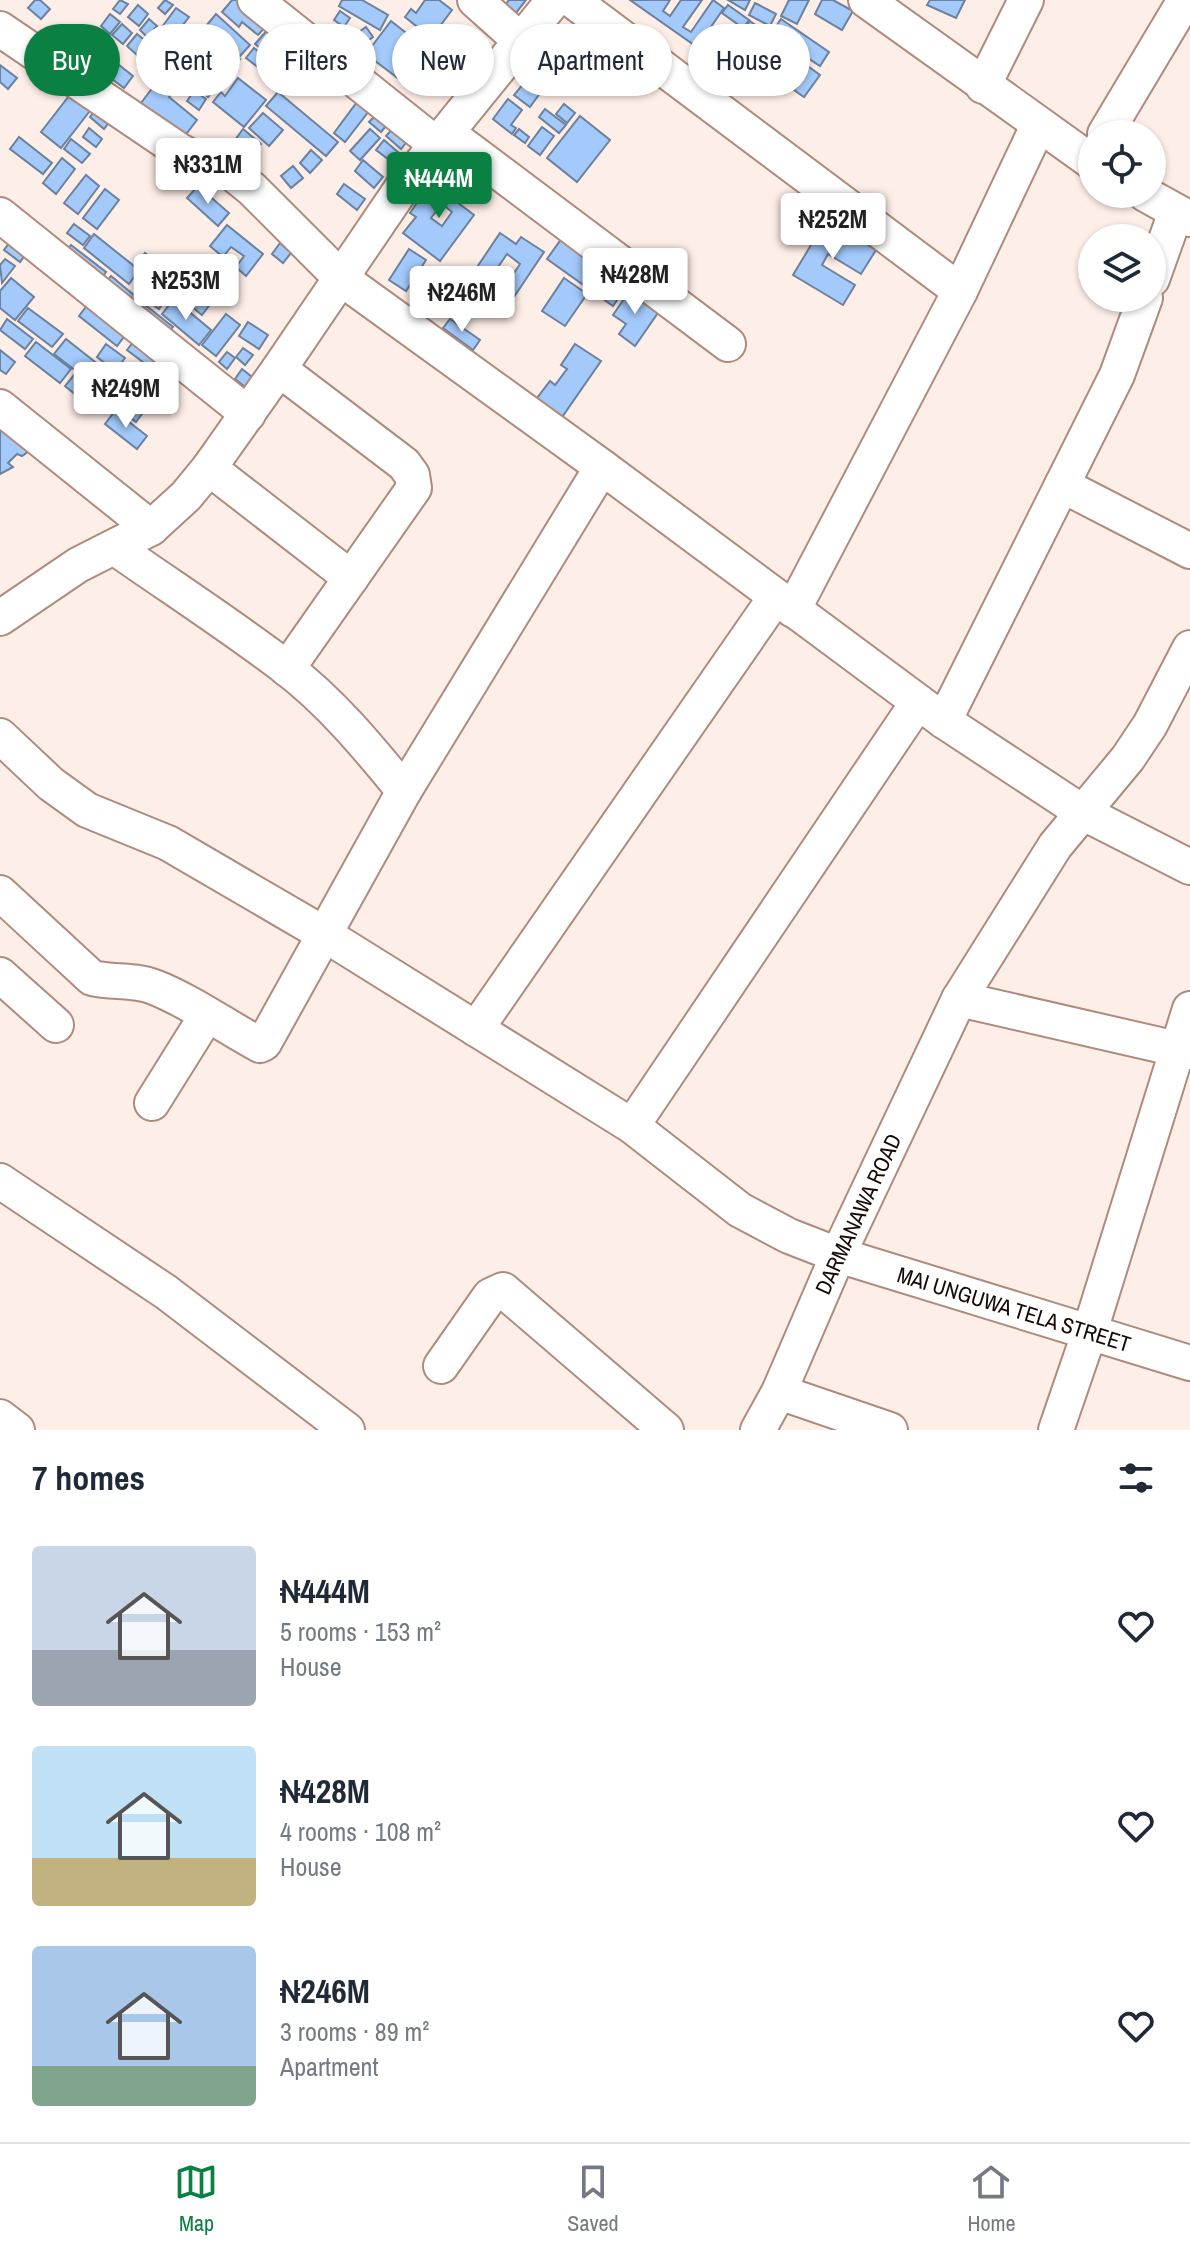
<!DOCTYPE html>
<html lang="en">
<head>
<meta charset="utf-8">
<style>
  body { margin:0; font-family:"Archivo Narrow",sans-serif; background:#f2f2f3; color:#1f2937; height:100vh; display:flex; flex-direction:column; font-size:30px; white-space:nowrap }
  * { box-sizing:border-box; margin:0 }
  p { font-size:26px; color:#747a83 }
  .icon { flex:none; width:44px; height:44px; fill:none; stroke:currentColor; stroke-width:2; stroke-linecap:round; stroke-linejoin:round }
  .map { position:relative; height:1430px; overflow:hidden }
  .sheet { display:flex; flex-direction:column; background:#fff; flex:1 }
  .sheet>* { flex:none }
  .hud { position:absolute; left:24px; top:24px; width:1142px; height:72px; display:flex; gap:16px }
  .fabs { position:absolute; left:1078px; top:120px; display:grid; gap:16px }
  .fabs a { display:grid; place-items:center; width:88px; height:88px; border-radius:50%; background:#fff; box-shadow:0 2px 6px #0004; font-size:40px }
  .price { position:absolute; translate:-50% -68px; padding:0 18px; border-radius:8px; background:#fff; color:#222; font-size:26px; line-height:52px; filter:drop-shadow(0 2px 4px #0008) }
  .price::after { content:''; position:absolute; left:50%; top:48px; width:24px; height:18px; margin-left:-12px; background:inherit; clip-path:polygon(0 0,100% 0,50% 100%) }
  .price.on { background:#0b8043; color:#fff }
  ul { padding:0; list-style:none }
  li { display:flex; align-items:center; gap:24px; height:200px; padding:0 32px }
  li span { display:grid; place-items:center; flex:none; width:224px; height:160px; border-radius:8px; color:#555 }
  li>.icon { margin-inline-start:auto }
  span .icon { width:96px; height:96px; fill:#fffc; stroke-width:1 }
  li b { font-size:34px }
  h2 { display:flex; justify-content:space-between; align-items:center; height:96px; padding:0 32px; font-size:34px }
  .chip { padding:0 28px; border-radius:36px; background:#fff; box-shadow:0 2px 6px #0004; font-size:28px; line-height:72px }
  .chip.on { background:#0b8043; color:#fff }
  .tab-bar { display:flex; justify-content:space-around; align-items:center; height:112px; border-top:2px solid #e0e1e3; background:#fff; font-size:22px; color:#747a83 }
  .tab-bar a { display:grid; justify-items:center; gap:4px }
  .tab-bar .on { color:#0b8043 }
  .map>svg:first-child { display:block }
  .building { fill:#a3cafb; stroke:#6c819d; stroke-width:2; fill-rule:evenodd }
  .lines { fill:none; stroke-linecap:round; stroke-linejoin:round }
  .minor-casing { stroke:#af8b7c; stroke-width:38 }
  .minor { stroke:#fff; stroke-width:34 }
  .labels { text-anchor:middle; stroke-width:6; stroke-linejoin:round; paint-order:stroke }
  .street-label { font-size:22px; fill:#160a06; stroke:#fff }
</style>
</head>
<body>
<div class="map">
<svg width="1190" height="1430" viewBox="0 0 1190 1430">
  <rect width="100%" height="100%" fill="#feeee8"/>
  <g class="building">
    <polygon points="35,0 40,0 50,9 41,19 28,8"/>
    <polygon points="120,0 128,4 120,14 113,9"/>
    <polygon points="165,0 173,5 165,14 158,8"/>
    <polygon points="232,0 240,0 268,24 258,35 242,22 239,27 222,12"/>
    <polygon points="342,0 362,0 388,15 380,30 339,6"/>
    <polygon points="425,0 439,0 452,10 431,38 405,17 411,9 416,13"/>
    <polygon points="509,0 526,0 512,18 502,9"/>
    <polygon points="630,0 670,0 663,11 670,16 681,0 702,0 683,27 691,32 713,0 724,8 697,47"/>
    <polygon points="728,0 750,0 745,10"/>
    <polygon points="789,0 809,0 797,24 781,16"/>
    <polygon points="822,0 833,0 853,11 842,30 815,14"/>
    <polygon points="930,0 965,0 956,18 927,5"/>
    <polygon points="755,3 776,14 770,26 749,15"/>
    <polygon points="138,5 148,14 139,26 128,17"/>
    <polygon points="728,5 749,20 743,28 722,13"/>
    <polygon points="176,8 189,17 165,48 153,39"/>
    <polygon points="340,11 350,18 344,27 334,20"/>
    <polygon points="110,14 120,22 110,34 101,26"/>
    <polygon points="216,14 250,45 240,56 206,26"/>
    <polygon points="149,19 157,26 147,37 140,30"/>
    <polygon points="781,19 829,52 820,66 771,34"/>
    <polygon points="391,21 424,47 399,79 366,54"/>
    <polygon points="750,21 771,37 764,47 742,32"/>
    <polygon points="122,24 132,33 123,44 112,35"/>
    <polygon points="333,25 344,32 340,39 329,32"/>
    <polygon points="451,26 464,37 454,51 440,41"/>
    <polygon points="727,26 740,33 729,57 716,50"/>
    <polygon points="366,27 373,37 353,52 345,42"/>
    <polygon points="269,28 278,35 264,51 255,44"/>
    <polygon points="205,29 240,59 225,75 212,64 216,60 205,50 201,54 191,45"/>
    <polygon points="137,34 147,42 137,55 127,46"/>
    <polygon points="709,35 718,39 709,56 701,52"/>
    <polygon points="103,40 116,51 101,69 88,58"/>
    <polygon points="153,43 164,52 152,67 141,58"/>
    <polygon points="473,43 484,51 473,65 462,56"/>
    <polygon points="776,43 820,75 804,97 794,90 803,78 769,53"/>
    <polygon points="752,47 765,54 754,76 741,69"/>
    <polygon points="254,48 276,65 268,75 246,58"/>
    <polygon points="716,54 732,62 728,70 712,62"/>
    <polygon points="180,57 192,67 178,84 166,74"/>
    <polygon points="448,57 466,72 460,80 441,66"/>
    <polygon points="114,61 133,76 124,88 104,73"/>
    <polygon points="768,61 781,67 774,81 761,75"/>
    <polygon points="0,65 17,78 8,89 0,82"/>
    <polygon points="194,69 215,88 208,97 186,78"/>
    <polygon points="284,70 295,78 285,91 274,82"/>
    <polygon points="160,78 175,90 169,97 197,120 183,138 141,103"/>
    <polygon points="238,78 266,100 244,127 213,102 221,92 225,96"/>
    <polygon points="528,78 543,89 530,107 514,95"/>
    <polygon points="76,87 96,103 61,148 41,132"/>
    <polygon points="194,91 206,99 199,110 187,101"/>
    <polygon points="278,92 338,142 326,156 266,106"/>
    <polygon points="508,99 522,110 511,125 516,128 512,134 493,119"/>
    <polygon points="357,102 369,111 345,142 334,133"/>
    <polygon points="564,104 575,113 567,123 556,114"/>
    <polygon points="96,109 110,121 104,129 90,117"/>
    <polygon points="545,109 566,125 559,133 539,117"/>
    <polygon points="263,113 283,130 269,146 249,128"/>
    <polygon points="375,116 386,126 381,132 369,122"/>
    <polygon points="580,116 610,140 577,182 547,158"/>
    <polygon points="394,127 409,139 401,149 386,136"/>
    <polygon points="542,127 554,136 540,155 528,146"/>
    <polygon points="89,128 102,139 96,147 83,137"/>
    <polygon points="243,129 261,144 252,153 235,140"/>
    <polygon points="370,129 380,138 360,160 350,151"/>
    <polygon points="519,129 529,137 525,143 514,135"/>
    <polygon points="19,137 52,163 43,174 10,149"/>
    <polygon points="71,139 90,154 82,163 64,149"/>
    <polygon points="384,140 399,153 392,162 376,150"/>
    <polygon points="311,150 322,160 310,173 300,163"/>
    <polygon points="62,158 75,169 56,194 43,183"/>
    <polygon points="363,160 383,177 374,188 355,171"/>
    <polygon points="293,166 303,178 291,188 281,176"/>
    <polygon points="86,175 99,186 78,214 64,203"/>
    <path d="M444 179 463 193 457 202 474 215 440 261 403 233 416 217 410 213 423 194 430 198ZM442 204 452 212 442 226 431 218Z"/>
    <polygon points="344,184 365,199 357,210 337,194"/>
    <polygon points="198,186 229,213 218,226 187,198"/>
    <polygon points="105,189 119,200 97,229 83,218"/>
    <polygon points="826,220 876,250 861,274 828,254 822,265 855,285 843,305 793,275"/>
    <polygon points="74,224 90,236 83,245 67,233"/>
    <polygon points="227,225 263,254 246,276 236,267 244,256 231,247 223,257 210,246"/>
    <path d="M500 233 516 244 521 237 544 252 506 309 467 282ZM507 254 520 264 510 279 496 270Z"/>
    <polygon points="94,234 139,270 129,284 84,248"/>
    <polygon points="562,238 628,284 613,306 547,259"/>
    <polygon points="12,239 28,251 20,262 4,250"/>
    <polygon points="280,243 291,253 283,263 272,254"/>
    <polygon points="71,245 106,272 97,284 62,257"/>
    <polygon points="409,249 426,260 406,291 389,280"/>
    <polygon points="145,253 157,262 148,274 136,264"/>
    <polygon points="5,259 15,266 2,283 0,265"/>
    <polygon points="111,276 135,296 127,307 102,288"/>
    <polygon points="11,278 34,297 15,320 0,308 0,291"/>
    <polygon points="168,278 176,286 167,296 159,289"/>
    <polygon points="564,278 587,294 565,326 542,311"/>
    <polygon points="192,282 202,290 194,299 184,291"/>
    <polygon points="449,282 465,293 453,311 437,300"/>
    <polygon points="631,289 660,310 635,346 619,334 626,324 613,315"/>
    <polygon points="155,293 165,300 159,309 149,302"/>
    <polygon points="201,294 211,303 202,315 191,306"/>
    <polygon points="467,298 479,306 469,319 458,311"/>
    <polygon points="174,299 211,330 199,345 162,314"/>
    <polygon points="91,300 129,330 117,346 79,316"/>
    <polygon points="139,300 173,327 164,338 130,312"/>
    <polygon points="28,308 63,334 52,347 18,321"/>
    <polygon points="226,314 240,325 216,356 202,345"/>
    <polygon points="7,319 33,339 25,349 0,330"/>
    <polygon points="450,319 480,340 473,350 443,328"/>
    <polygon points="248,322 268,335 259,349 239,336"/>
    <polygon points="137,337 179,371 169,382 127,350"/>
    <polygon points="66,339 104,369 93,384 54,354"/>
    <polygon points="36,342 71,369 60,383 25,356"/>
    <polygon points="106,344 125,358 115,371 97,357"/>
    <polygon points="575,344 601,361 560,420 534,402 550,381 555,385 567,369 561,365"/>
    <polygon points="243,348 253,355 245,365 236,357"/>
    <polygon points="0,350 15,362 6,374 0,370"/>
    <polygon points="227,352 235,358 227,369 219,362"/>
    <polygon points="128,367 139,375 131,385 121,376"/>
    <polygon points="242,369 252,377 245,387 235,379"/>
    <polygon points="74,375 96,392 87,404 65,386"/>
    <polygon points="107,376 147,407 136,422 96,390"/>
    <polygon points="115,411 147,436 137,449 105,424"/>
    <polygon points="0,419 35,447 22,456 17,454 8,463 13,467 0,474"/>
  </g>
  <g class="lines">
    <defs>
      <g id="minor">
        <polyline points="255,0 437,145"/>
        <polyline points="475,0 521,41"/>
        <polyline points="572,0 960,291"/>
        <polyline points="866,0 1092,162"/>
        <polyline points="0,29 180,151 204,164 231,172 252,189 342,279 602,467 944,721 1082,812 1190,867"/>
        <polyline points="983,86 1026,0"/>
        <polyline points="447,133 728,344"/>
        <polyline points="1105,134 1185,0"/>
        <polyline points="1145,194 1190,219"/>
        <polyline points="0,215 248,414"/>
        <polyline points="1152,279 1176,212"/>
        <polyline points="279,369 404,464 412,475 414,488 287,669"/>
        <polyline points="0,407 151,528"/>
        <polyline points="209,468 351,578"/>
        <polyline points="1062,485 1190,551"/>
        <path d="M114 547C171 587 230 625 285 667 331 702 368 747 404 791"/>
        <polyline points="793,610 960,291 1038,126"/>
        <polyline points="0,618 78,565 151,528 186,496 209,468 279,369 404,185 554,0"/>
        <polyline points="944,721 1117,375 1145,298"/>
        <polyline points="0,736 51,784 87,810 168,843 324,934 632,1126 740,1210 789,1236 838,1255 1190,1363"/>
        <path d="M0 893 92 978C113 983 134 979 154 987 188 1000 227 1027 260 1045L264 1043 404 791 602 467"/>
        <polyline points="0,975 56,1025"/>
        <polyline points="959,999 1190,1052"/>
        <polyline points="476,1029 775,598"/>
        <polyline points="152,1103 207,1015"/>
        <polyline points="632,1126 918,702"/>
        <polyline points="0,1181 166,1292 347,1430"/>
        <polyline points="441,1366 490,1296 503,1290 666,1430"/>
        <polyline points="779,1392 890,1430"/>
        <polyline points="0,1417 17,1430"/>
        <polyline points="758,1430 779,1392 838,1255 959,999 1055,846 1128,758 1150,725 1190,648"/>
        <polyline points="1056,1430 1090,1331 1190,1009"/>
      </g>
    </defs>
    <use href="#minor" class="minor-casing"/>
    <use href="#minor" class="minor"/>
  </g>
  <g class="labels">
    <g class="street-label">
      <text transform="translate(858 1214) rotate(-65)" y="8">DARMANAWA ROAD</text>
      <text transform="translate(1014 1309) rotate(17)" y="8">MAI UNGUWA TELA STREET</text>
    </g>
  </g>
</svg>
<div class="fabs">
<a><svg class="icon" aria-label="locate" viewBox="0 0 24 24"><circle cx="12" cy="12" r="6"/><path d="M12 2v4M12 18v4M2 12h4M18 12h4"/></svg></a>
<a><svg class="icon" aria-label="layers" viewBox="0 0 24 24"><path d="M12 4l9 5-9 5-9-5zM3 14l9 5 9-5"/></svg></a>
</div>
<b class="price" style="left:208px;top:206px">₦331M</b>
<b class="price on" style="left:439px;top:220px">₦444M</b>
<b class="price" style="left:833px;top:261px">₦252M</b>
<b class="price" style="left:635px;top:316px">₦428M</b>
<b class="price" style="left:186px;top:322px">₦253M</b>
<b class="price" style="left:462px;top:334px">₦246M</b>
<b class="price" style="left:126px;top:430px">₦249M</b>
<div class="hud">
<a class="chip on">Buy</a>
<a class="chip">Rent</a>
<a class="chip">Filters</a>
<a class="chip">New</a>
<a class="chip">Apartment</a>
<a class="chip">House</a>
</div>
</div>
<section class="sheet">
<h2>7 homes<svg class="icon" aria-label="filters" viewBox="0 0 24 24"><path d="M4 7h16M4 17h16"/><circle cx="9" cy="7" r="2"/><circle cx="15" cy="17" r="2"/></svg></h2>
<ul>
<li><span style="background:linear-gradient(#c9d6e8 65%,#9aa5b1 0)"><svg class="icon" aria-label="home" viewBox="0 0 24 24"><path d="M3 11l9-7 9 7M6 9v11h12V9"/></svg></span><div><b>₦444M</b><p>5 rooms · 153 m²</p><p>House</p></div><svg class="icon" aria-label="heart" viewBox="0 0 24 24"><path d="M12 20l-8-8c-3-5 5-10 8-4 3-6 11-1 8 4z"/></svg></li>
<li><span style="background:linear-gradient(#bfe0f5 70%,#c2b280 0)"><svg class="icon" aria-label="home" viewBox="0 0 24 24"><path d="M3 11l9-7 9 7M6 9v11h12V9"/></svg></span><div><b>₦428M</b><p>4 rooms · 108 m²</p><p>House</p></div><svg class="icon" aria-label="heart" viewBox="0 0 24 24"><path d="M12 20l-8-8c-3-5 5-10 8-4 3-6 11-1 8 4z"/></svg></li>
<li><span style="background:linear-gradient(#a9c7e8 75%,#7fa58c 0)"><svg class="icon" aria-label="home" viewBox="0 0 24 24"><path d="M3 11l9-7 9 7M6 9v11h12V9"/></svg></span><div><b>₦246M</b><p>3 rooms · 89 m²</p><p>Apartment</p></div><svg class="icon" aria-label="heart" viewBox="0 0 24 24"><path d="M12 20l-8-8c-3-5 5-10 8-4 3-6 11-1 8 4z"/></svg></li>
</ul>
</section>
<nav class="tab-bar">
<a class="on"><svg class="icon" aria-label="map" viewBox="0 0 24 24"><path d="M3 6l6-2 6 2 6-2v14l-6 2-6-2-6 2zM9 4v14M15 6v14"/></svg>Map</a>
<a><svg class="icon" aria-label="saved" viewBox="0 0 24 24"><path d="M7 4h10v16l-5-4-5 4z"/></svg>Saved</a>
<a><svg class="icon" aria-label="home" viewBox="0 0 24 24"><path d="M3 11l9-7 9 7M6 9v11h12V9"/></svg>Home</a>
</nav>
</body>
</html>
